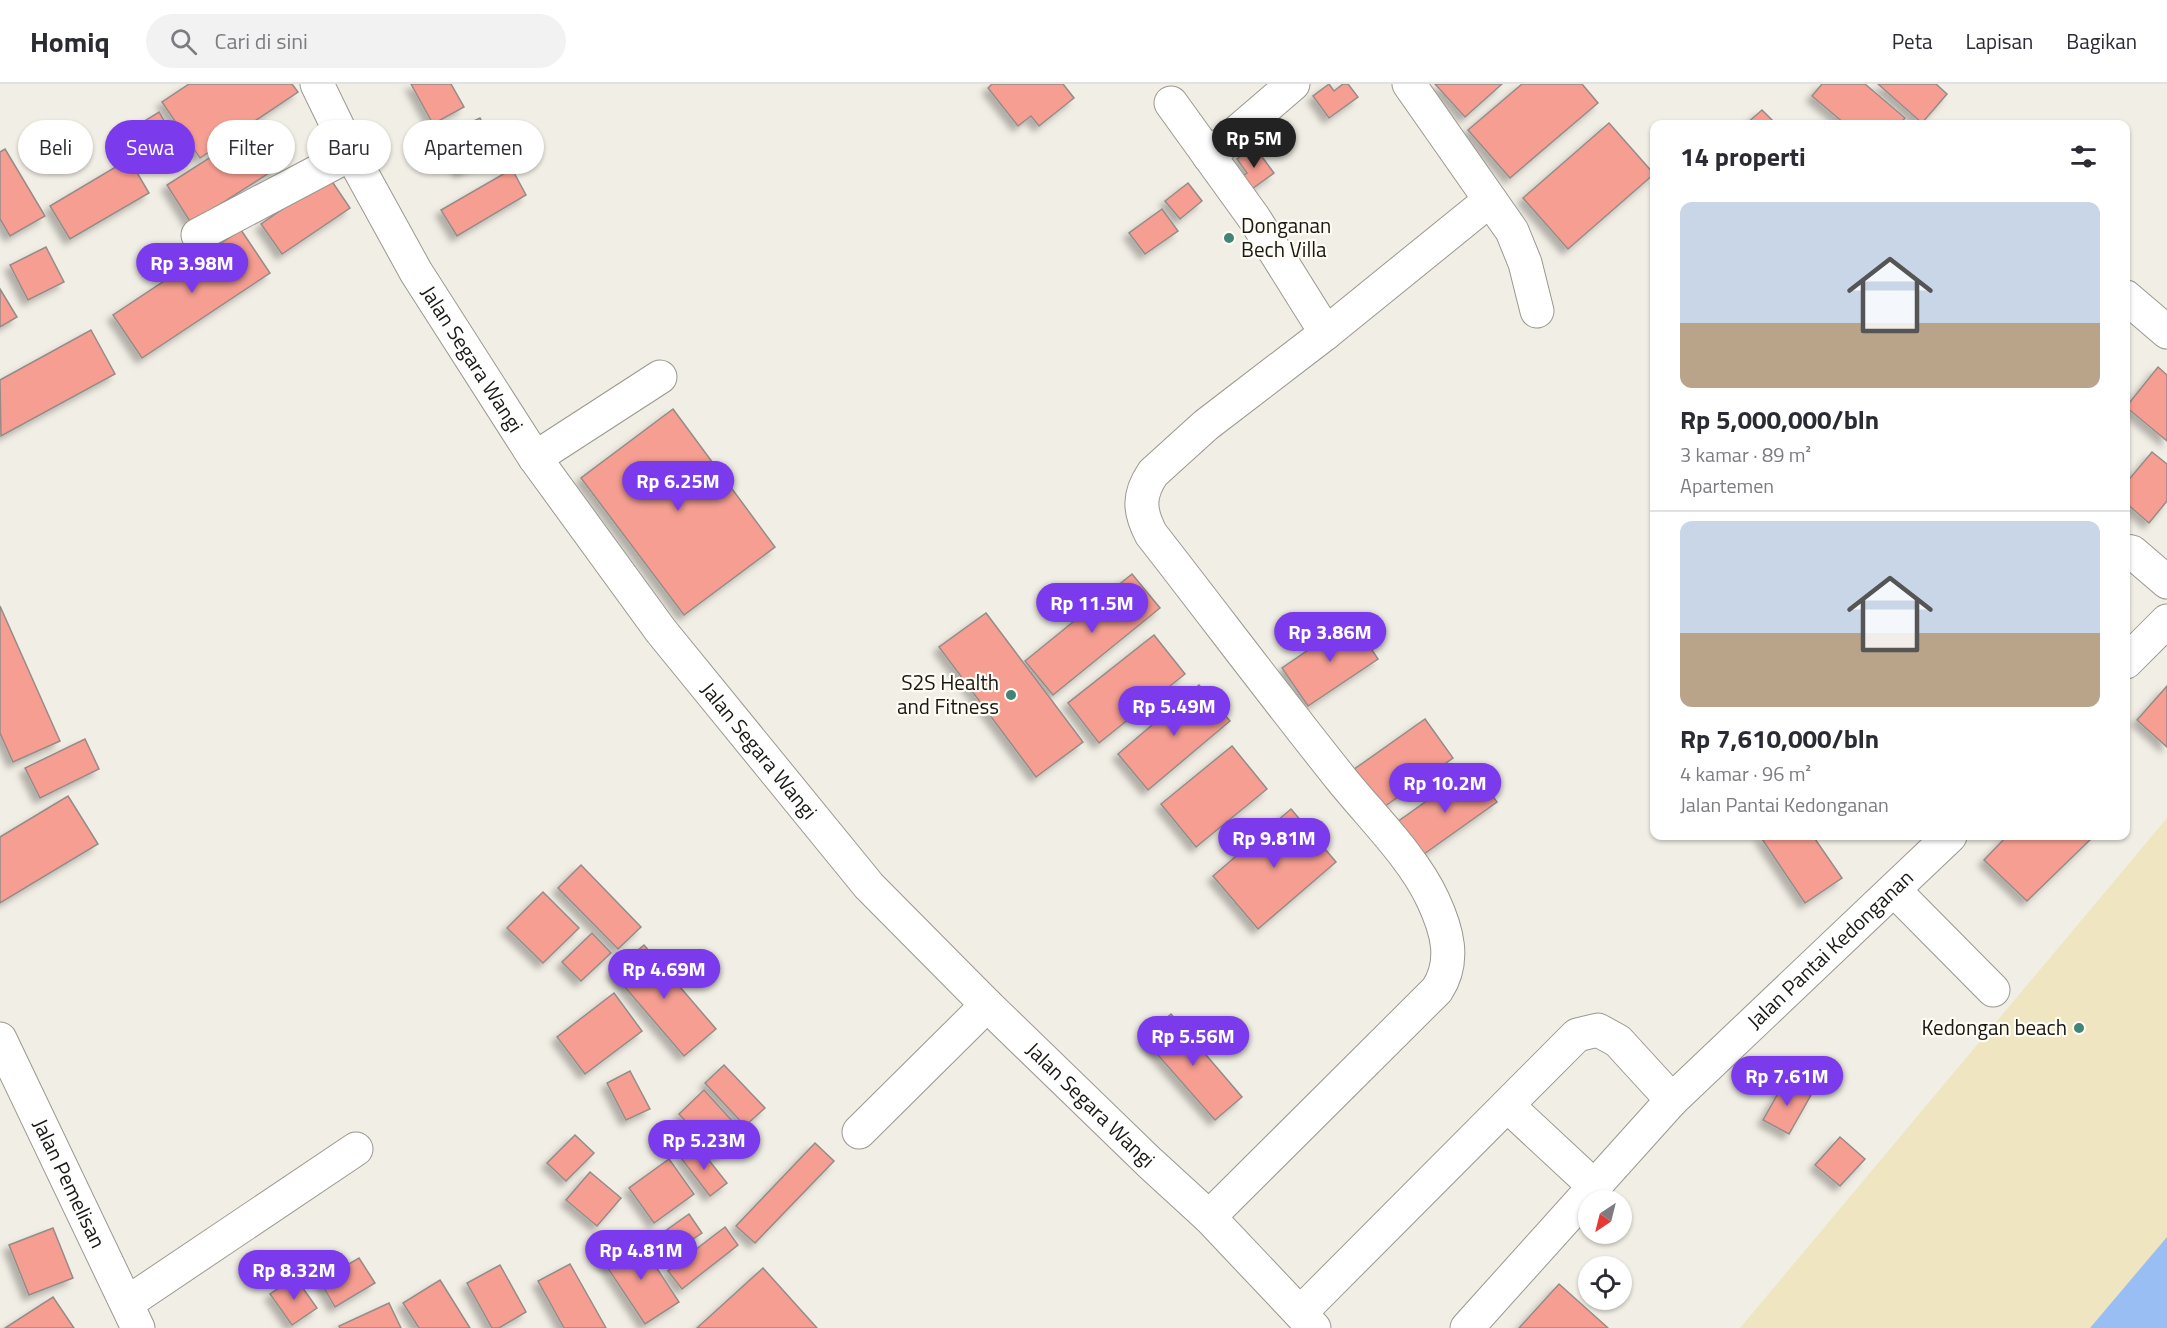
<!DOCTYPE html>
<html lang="id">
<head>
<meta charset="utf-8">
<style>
  body { margin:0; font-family:"Titillium Web",sans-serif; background:#f2f2f3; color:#2b2b33; height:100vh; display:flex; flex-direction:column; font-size:22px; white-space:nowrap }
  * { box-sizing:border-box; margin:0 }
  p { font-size:20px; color:#7c7c81 }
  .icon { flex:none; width:33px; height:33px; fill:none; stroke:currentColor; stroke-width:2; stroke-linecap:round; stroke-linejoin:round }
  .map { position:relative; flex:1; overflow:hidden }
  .drawer { position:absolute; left:1650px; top:36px; width:480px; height:720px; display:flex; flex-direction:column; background:#fff; border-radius:12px; box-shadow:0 2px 4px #0004 }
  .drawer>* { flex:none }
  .top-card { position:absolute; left:18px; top:36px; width:570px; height:54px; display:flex; gap:12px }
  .needle { width:39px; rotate:215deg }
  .fabs { position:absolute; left:1578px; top:1106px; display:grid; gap:12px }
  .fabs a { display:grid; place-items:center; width:54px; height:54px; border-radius:50%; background:#fff; box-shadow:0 2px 4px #0004; font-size:30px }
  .price { position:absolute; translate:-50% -51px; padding:0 14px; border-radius:21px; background:#7c3aed; color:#fff; font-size:20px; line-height:39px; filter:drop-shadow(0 2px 3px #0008) }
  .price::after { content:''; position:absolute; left:50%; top:36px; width:18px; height:14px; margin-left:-9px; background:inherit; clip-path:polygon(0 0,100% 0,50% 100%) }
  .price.active { background:#222; color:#fff }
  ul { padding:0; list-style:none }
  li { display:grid; align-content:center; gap:12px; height:318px; padding:0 30px }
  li+li { border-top:2px solid #e1e1e2 }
  li span { display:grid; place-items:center; height:186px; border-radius:12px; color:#555 }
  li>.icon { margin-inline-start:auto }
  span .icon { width:108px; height:108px; fill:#fffc; stroke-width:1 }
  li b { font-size:26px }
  h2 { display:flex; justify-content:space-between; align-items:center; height:72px; padding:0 30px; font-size:26px }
  .chip { padding:0 21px; border-radius:27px; background:#fff; box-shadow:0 2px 4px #0004; font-size:21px; line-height:54px }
  .chip.active { background:#7c3aed; color:#fff }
  header { display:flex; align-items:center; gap:36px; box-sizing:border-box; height:84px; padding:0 30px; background:#fff; border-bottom:2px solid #e1e1e2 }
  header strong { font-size:28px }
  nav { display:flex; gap:33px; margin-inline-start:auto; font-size:21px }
  .search { width:420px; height:54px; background:#f2f2f3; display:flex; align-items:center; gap:15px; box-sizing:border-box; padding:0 21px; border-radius:33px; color:#7c7c81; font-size:22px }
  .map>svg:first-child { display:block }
  .sand { fill:#efe5c0 }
  .water { fill:#98bef3 }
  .building { fill:#f59e91; stroke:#958b89; stroke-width:1.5; filter:url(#shadow) }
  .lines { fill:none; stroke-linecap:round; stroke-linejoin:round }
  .minor-casing { stroke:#9b988f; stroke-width:35 }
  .minor { stroke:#fff; stroke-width:33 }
  .poi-dot { fill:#418578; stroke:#fffcf3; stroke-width:2 }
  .labels { text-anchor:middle; stroke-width:4.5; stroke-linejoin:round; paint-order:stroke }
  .poi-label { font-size:21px; fill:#191815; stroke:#fffcf3; text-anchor:end }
  .street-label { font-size:21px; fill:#191815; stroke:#fffcf3 }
</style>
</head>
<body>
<header>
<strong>Homiq</strong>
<div class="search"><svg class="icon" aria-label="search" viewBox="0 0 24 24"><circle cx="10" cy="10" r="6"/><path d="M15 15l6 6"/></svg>Cari di sini</div>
<nav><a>Peta</a><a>Lapisan</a><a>Bagikan</a></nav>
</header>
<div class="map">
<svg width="2167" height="1244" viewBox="0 0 2167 1244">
  <defs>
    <filter id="shadow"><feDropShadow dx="-5.5" dy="5.5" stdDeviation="3" flood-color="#0004"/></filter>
  </defs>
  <rect width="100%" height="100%" fill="#f1eee5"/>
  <polygon class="sand" points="2167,734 2167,1154 2090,1244 1740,1244"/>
  <polygon class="water" points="2167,1153 2167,1244 2090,1244"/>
  <g class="building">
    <polygon points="189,0 292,0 298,8 200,74 162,18"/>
    <polygon points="411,0 451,0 464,23 433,40"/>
    <polygon points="992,0 1063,0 1074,14 1039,42 1031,32 1018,42 988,4"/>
    <polygon points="1329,0 1334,7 1343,0 1348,0 1358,13 1329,34 1313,12"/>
    <polygon points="1435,0 1502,0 1465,33"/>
    <polygon points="1522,0 1582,0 1598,19 1510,94 1468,46"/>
    <polygon points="1822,0 1865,0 1905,34 1900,40 1845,40 1812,12"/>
    <polygon points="1878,0 1936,0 1947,10 1922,39"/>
    <polygon points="1762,26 1776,40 1746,40"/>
    <polygon points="159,28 174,53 138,75 122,51"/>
    <polygon points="480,34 498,70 460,88 442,52"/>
    <polygon points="1609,39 1654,90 1568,165 1523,114"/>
    <polygon points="256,44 280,82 191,139 167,101"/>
    <polygon points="1254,62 1274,89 1249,107 1239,94 1247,89 1237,75"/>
    <polygon points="5,65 45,132 10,152 0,135 0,68"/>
    <polygon points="129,75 149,109 70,155 50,122"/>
    <polygon points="512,85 526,111 457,152 441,126"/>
    <polygon points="329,93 350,124 282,170 261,140"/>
    <polygon points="1188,99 1202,117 1180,135 1165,117"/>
    <polygon points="1162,125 1178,147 1145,170 1129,149"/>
    <polygon points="241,146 270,189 142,274 113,231"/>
    <polygon points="46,163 64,198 28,216 10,181"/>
    <polygon points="0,205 17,233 0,243"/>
    <polygon points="91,246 115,290 1,352 0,296"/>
    <polygon points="2158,283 2167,291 2167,357 2126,323"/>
    <polygon points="673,325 775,463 684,531 581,394"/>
    <polygon points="2152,368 2167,380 2167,417 2149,439 2126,419 2126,399"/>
    <polygon points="1132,490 1160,524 1053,611 1025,577"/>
    <polygon points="0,522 60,657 13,678 0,649"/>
    <polygon points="986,529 1083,658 1036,693 939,563"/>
    <polygon points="1352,536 1378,575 1308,622 1282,584"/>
    <polygon points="1154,551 1185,590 1099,659 1068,619"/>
    <polygon points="1199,601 1230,637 1148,706 1118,670"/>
    <polygon points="2167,602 2167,663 2137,636"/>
    <polygon points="1425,635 1453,674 1381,725 1353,686"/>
    <polygon points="85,655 99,685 40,714 25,684"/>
    <polygon points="1232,662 1267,705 1196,763 1161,720"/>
    <polygon points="1473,684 1497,718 1417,775 1393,741"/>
    <polygon points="68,712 98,760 0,819 0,753"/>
    <polygon points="1291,725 1336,778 1258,845 1213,792"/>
    <polygon points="1760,752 1813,752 1842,794 1805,819"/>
    <polygon points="2007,752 2094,752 2027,817 1984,776"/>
    <polygon points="581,781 641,843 618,865 558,804"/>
    <polygon points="543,808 579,844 543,879 507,844"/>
    <polygon points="592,849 611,869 581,897 562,878"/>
    <polygon points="644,861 716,945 684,972 612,888"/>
    <polygon points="614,909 642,947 585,990 557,953"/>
    <polygon points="1171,930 1242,1013 1215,1036 1143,954"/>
    <polygon points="724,981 765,1024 745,1042 705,999"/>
    <polygon points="630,987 650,1025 626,1036 607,999"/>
    <polygon points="1785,997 1811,1011 1789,1050 1763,1036"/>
    <polygon points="704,1006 744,1050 718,1073 679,1030"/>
    <polygon points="575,1051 594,1069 566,1097 547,1079"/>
    <polygon points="1840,1053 1865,1075 1840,1102 1815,1081"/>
    <polygon points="815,1059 834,1077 755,1159 736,1142"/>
    <polygon points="697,1061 727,1099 710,1112 681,1074"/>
    <polygon points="669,1075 694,1110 654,1139 629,1104"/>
    <polygon points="590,1088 621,1114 597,1142 566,1116"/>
    <polygon points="689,1130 702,1149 666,1173 654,1155"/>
    <polygon points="725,1143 738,1161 682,1205 668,1187"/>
    <polygon points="53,1144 73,1194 29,1211 9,1161"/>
    <polygon points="637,1154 679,1218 645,1240 603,1177"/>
    <polygon points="359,1174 375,1199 335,1223 320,1197"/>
    <polygon points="570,1180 606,1244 564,1244 538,1197"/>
    <polygon points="500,1181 526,1228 499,1244 492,1244 467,1199"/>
    <polygon points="763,1184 817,1244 697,1244"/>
    <polygon points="295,1193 317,1224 292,1241 270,1210"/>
    <polygon points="440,1196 470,1244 419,1244 403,1219"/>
    <polygon points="1559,1200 1608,1244 1519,1244"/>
    <polygon points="53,1213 74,1244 5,1244"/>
    <polygon points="389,1219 401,1244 340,1244 339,1242"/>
  </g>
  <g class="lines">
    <defs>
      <g id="minor">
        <path id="s1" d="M317 0 351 70 416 188 535 374 661 547 869 802 987 921 1149 1078 1209 1133 1314 1244"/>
        <polyline points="1409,0 1512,147 1525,179 1537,227"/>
        <polyline points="1171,19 1254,134 1326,249"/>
        <polyline points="1209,72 1293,0"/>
        <polyline points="198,151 351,70"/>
        <polyline points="2126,213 2167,248"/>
        <polyline points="535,374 660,293"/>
        <polyline points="2126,467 2132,468 2167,498"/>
        <polyline points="2126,578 2167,537"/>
        <polyline points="1894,806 1993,906"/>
        <path id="s2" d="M0 955 138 1244"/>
        <polyline points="1508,1022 1594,1102"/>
        <polyline points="859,1048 987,921"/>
        <path d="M1209 1133 1437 906C1456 877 1447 846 1433 816 1414 774 1371 732 1342 696 1277 615 1215 532 1151 450 1139 427 1138 411 1153 389L1206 341 1326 249 1490 116"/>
        <polyline points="127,1219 356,1065"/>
        <polyline points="1300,1229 1577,951 1598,946 1618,957 1672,1016"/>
        <path id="s3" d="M1467 1244 1672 1016 1950 752"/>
      </g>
    </defs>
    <use href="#minor" class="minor-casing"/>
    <use href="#minor" class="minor"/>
  </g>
  <g class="poi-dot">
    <circle cx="1229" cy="154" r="6"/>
    <circle cx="1011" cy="611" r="6"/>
    <circle cx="2079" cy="944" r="6"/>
  </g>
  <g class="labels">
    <g class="poi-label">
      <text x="1241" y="149" text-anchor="start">Donganan<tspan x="1241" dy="24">Bech Villa</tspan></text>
      <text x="999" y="606">S2S Health<tspan x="999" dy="24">and Fitness</tspan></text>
      <text x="2067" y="951">Kedongan beach</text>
    </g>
    <g class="street-label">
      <text dy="7" stroke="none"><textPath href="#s1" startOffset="316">Jalan Segara Wangi</textPath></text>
      <text dy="7" stroke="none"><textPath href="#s1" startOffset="802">Jalan Segara Wangi</textPath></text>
      <text dy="7" stroke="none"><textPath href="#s3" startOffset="525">Jalan Pantai Kedonganan</textPath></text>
      <text dy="7" stroke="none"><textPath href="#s1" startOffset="1288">Jalan Segara Wangi</textPath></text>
      <text dy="7" stroke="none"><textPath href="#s2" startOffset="160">Jalan Pemelisan</textPath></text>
    </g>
  </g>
</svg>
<div class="fabs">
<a><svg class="needle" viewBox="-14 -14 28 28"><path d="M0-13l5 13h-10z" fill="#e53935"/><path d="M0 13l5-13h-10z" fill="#7c7c81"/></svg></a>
<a><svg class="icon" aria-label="locate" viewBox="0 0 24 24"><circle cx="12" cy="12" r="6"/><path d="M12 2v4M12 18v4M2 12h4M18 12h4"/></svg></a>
</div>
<b class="price active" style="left:1254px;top:85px">Rp 5M</b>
<b class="price" style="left:192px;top:210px">Rp 3.98M</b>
<b class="price" style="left:678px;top:428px">Rp 6.25M</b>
<b class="price" style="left:1092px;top:550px">Rp 11.5M</b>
<b class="price" style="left:1330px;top:579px">Rp 3.86M</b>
<b class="price" style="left:1174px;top:653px">Rp 5.49M</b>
<b class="price" style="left:1445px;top:730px">Rp 10.2M</b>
<b class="price" style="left:1274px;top:785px">Rp 9.81M</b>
<b class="price" style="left:664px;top:916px">Rp 4.69M</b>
<b class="price" style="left:1193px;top:983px">Rp 5.56M</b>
<b class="price" style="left:1787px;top:1023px">Rp 7.61M</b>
<b class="price" style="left:704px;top:1087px">Rp 5.23M</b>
<b class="price" style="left:641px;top:1197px">Rp 4.81M</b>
<b class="price" style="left:294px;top:1217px">Rp 8.32M</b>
<div class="top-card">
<a class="chip">Beli</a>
<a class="chip active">Sewa</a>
<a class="chip">Filter</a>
<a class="chip">Baru</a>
<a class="chip">Apartemen</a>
</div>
<section class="drawer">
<h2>14 properti<svg class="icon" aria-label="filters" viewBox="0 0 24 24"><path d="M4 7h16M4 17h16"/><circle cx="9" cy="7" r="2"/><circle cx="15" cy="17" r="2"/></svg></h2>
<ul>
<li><span style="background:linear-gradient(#c9d6e8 65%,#b9a48a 0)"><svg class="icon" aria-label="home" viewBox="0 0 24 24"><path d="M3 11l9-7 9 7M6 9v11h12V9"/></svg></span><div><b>Rp 5,000,000/bln</b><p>3 kamar · 89 m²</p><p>Apartemen</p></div></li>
<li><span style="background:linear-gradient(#c9d6e8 60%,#b9a48a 0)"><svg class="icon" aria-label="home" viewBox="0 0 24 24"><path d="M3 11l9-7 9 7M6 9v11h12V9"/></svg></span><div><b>Rp 7,610,000/bln</b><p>4 kamar · 96 m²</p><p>Jalan Pantai Kedonganan</p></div></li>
</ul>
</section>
</div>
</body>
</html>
